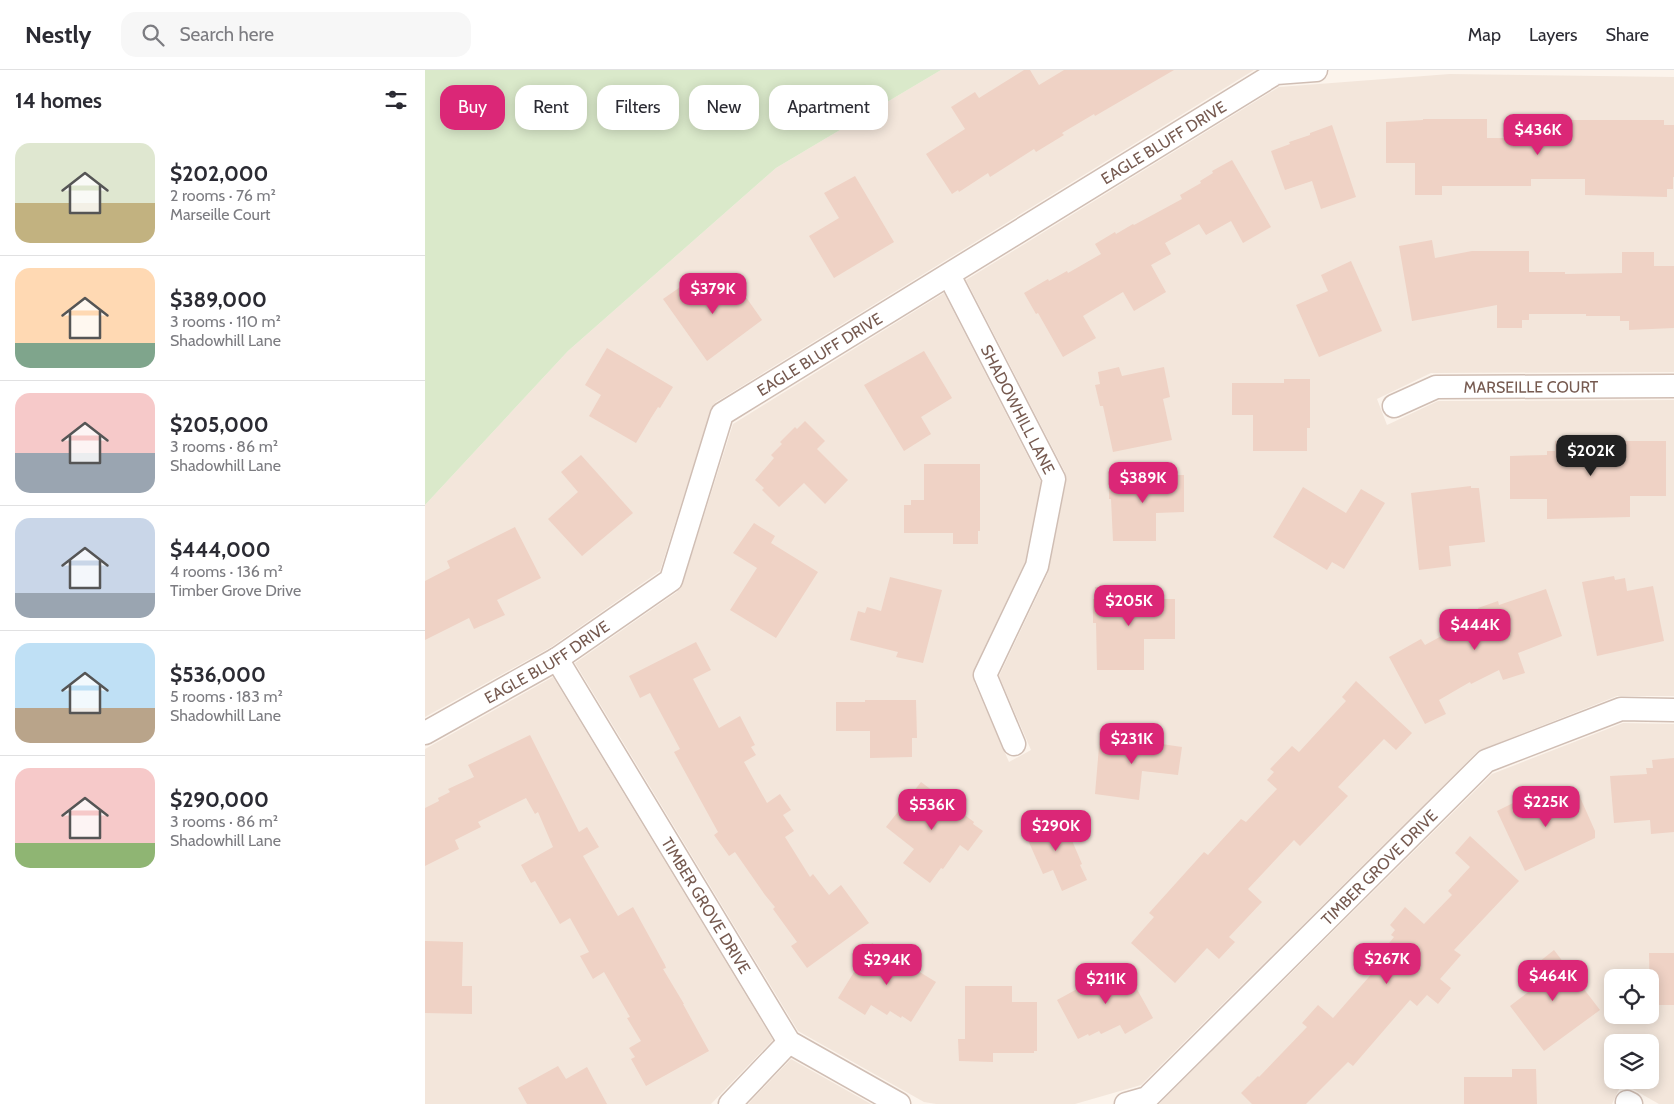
<!DOCTYPE html>
<html lang="en">
<head>
<meta charset="utf-8">
<style>
  body { margin:0; font-family:Cabin,sans-serif; background:#f7f7f7; color:#2b2b33; height:100vh; display:flex; flex-direction:column; font-size:19px; white-space:nowrap }
  * { box-sizing:border-box; margin:0 }
  p { font-size:16px; color:#7c7c81 }
  .icon { flex:none; width:28px; height:28px; fill:none; stroke:currentColor; stroke-width:2; stroke-linecap:round; stroke-linejoin:round }
  .map { position:relative; flex:1; overflow:hidden }
  .side { display:flex; flex-direction:column; background:#fff; width:425px }
  .side>* { flex:none }
  .hud { position:absolute; left:15px; top:15px; width:475px; height:45px; display:flex; gap:10px }
  .controls { position:absolute; left:1179px; top:899px; display:grid; gap:10px }
  .controls a { display:grid; place-items:center; width:55px; height:55px; border-radius:10px; background:#fff; box-shadow:0 2px 12px #0003; font-size:25px }
  .price { position:absolute; translate:-50% -42px; padding:0 11px; border-radius:10px; background:#db2777; color:#fff; font-size:16px; line-height:32px; filter:drop-shadow(0 1px 2px #0008) }
  .price::after { content:''; position:absolute; left:50%; top:30px; width:15px; height:11px; margin-left:-8px; background:inherit; clip-path:polygon(0 0,100% 0,50% 100%) }
  .price.current { background:#222; color:#fff }
  ul { padding:0; list-style:none }
  li { display:flex; align-items:center; gap:15px; height:125px; padding:0 15px }
  li+li { border-top:1px solid #e1e1e2 }
  li span { display:grid; place-items:center; flex:none; width:140px; height:100px; border-radius:15px; color:#555 }
  li>.icon { margin-inline-start:auto }
  span .icon { width:60px; height:60px; fill:#fffc; stroke-width:1 }
  li b { font-size:21px }
  h2 { display:flex; justify-content:space-between; align-items:center; height:60px; padding:0 15px; font-size:21px }
  .pill { padding:0 18px; border-radius:15px; background:#fff; box-shadow:0 2px 12px #0003; font-size:18px; line-height:45px }
  .pill.current { background:#db2777; color:#fff }
  header { display:flex; align-items:center; gap:30px; box-sizing:border-box; height:70px; padding:0 25px; background:#fff; border-bottom:1px solid #e1e1e2 }
  header strong { font-size:24px }
  nav { display:flex; gap:28px; margin-inline-start:auto; font-size:18px }
  .search { width:350px; height:45px; background:#f7f7f7; display:flex; align-items:center; gap:12px; box-sizing:border-box; padding:0 18px; border-radius:15px; color:#7c7c81; font-size:19px }
  main { display:flex; flex:1; min-height:0 }
  .map>svg:first-child { display:block }
  .residential { fill:#f3e6db; fill-rule:evenodd }
  .green { fill:#dae9ca }
  .building { fill:#efd2c5 }
  .lines { fill:none; stroke-linecap:round; stroke-linejoin:round }
  .minor-casing { stroke:#d0beb4; stroke-width:25 }
  .minor { stroke:#fff; stroke-width:22 }
  .labels { text-anchor:middle; stroke-width:5; stroke-linejoin:round; paint-order:stroke }
  .street-label { font-size:16px; fill:#765a50; stroke:#fef8f2 }
</style>
</head>
<body>
<header>
<strong>Nestly</strong>
<div class="search"><svg class="icon" aria-label="search" viewBox="0 0 24 24"><circle cx="10" cy="10" r="6"/><path d="M15 15l6 6"/></svg>Search here</div>
<nav><a>Map</a><a>Layers</a><a>Share</a></nav>
</header>
<main>
<section class="side">
<h2>14 homes<svg class="icon" aria-label="filters" viewBox="0 0 24 24"><path d="M4 7h16M4 17h16"/><circle cx="9" cy="7" r="2"/><circle cx="15" cy="17" r="2"/></svg></h2>
<ul>
<li><span style="background:linear-gradient(#dfe7d0 60%,#c2b280 0)"><svg class="icon" aria-label="home" viewBox="0 0 24 24"><path d="M3 11l9-7 9 7M6 9v11h12V9"/></svg></span><div><b>$202,000</b><p>2 rooms · 76 m²</p><p>Marseille Court</p></div></li>
<li><span style="background:linear-gradient(#ffd9b3 75%,#7fa58c 0)"><svg class="icon" aria-label="home" viewBox="0 0 24 24"><path d="M3 11l9-7 9 7M6 9v11h12V9"/></svg></span><div><b>$389,000</b><p>3 rooms · 110 m²</p><p>Shadowhill Lane</p></div></li>
<li><span style="background:linear-gradient(#f6c9c9 60%,#9aa5b1 0)"><svg class="icon" aria-label="home" viewBox="0 0 24 24"><path d="M3 11l9-7 9 7M6 9v11h12V9"/></svg></span><div><b>$205,000</b><p>3 rooms · 86 m²</p><p>Shadowhill Lane</p></div></li>
<li><span style="background:linear-gradient(#c9d6e8 75%,#9aa5b1 0)"><svg class="icon" aria-label="home" viewBox="0 0 24 24"><path d="M3 11l9-7 9 7M6 9v11h12V9"/></svg></span><div><b>$444,000</b><p>4 rooms · 136 m²</p><p>Timber Grove Drive</p></div></li>
<li><span style="background:linear-gradient(#bfe0f5 65%,#b9a48a 0)"><svg class="icon" aria-label="home" viewBox="0 0 24 24"><path d="M3 11l9-7 9 7M6 9v11h12V9"/></svg></span><div><b>$536,000</b><p>5 rooms · 183 m²</p><p>Shadowhill Lane</p></div></li>
<li><span style="background:linear-gradient(#f6c9c9 75%,#8fb573 0)"><svg class="icon" aria-label="home" viewBox="0 0 24 24"><path d="M3 11l9-7 9 7M6 9v11h12V9"/></svg></span><div><b>$290,000</b><p>3 rooms · 86 m²</p><p>Shadowhill Lane</p></div></li>
</ul>
</section>
<div class="map">
<svg width="1249" height="1034" viewBox="0 0 1249 1034">
  <rect width="100%" height="100%" fill="#fcf4ec"/>
  <g class="residential">
    <polygon points="516,0 829,0 291,332 286,340 235,501 126,577 0,647 0,435 143,281 351,98"/>
    <polygon points="1025,4 1249,7 1249,302 1011,303 1006,303 952,329 962,355 1013,331 1249,330 1249,626 1192,626 1053,681 716,1015 650,1034 511,1034 499,1032 373,961 150,593 252,522 257,515 308,354 519,223 616,412 600,492 549,599 549,612 584,692 606,680 574,606 623,503 641,412 640,402 541,210 854,17"/>
    <polygon points="128,607 348,970 286,1034 0,1034 0,679"/>
    <path d="M1198 653 1249 654V1034H1234L1197 1013 1187 1034H734L1067 704ZM1188 908H1225V945H1188ZM1188 972H1225V1010H1188Z"/>
    <polygon points="366,989 446,1034 323,1034"/>
  </g>
  <polygon class="green" points="0,0 516,0 351,98 143,281 0,435"/>
  <g class="building">
    <polygon points="599,0 605,0 614,15 639,0 749,0 670,46 669,44 637,63 639,65 611,82 609,79 565,107 563,103 534,122 533,120 527,124 501,84 540,59 526,37 550,22 554,28"/>
    <polygon points="998,49 1062,49 1062,68 1086,68 1086,72 1128,72 1128,50 1239,50 1239,55 1249,55 1249,107 1248,107 1248,119 1242,119 1242,127 1160,125 1160,109 1106,109 1106,116 1017,116 1017,125 990,125 990,93 961,93 961,52 998,50"/>
    <polygon points="907,55 931,127 896,139 887,111 860,120 846,81 865,74 864,72 885,65 885,63"/>
    <polygon points="807,90 846,157 818,173 806,151 781,165 774,154 740,173 746,184 726,195 741,222 709,241 698,222 658,246 671,268 638,287 613,243 611,244 599,223 623,209 624,211 642,201 643,203 676,184 670,174 690,162 691,164 708,154 709,155 757,129 755,125 776,113 775,111 788,103 787,101"/>
    <polygon points="430,106 469,172 409,208 384,166 414,148 399,123"/>
    <polygon points="1007,170 1010,188 1047,181 1104,181 1104,202 1140,202 1140,204 1197,203 1197,182 1229,182 1229,196 1249,196 1249,258 1204,260 1204,251 1195,251 1195,246 1161,246 1161,244 1104,244 1104,250 1097,250 1097,258 1072,258 1072,235 987,251 974,176"/>
    <polygon points="926,191 957,261 894,287 871,235 903,221 896,205"/>
    <polygon points="304,203 337,250 282,291 238,229 261,213 265,219 270,216 275,224"/>
    <polygon points="182,278 248,317 235,338 233,337 226,348 211,373 164,346 176,325 160,315"/>
    <polygon points="499,281 527,328 496,347 506,364 479,381 439,315"/>
    <polygon points="694,297 697,306 739,297 745,327 738,329 747,370 688,382 678,336 675,336 670,315 675,314 673,302"/>
    <polygon points="859,309 885,309 885,358 882,358 882,381 828,381 828,345 807,345 807,313 859,313"/>
    <polygon points="380,351 400,371 392,379 423,410 400,434 379,413 354,437 337,420 339,418 330,410 349,388 346,385 357,374 355,372 370,357 372,359"/>
    <polygon points="1130,371 1241,371 1241,426 1205,426 1205,447 1122,449 1122,429 1085,429 1085,386 1122,385 1122,381 1130,381"/>
    <polygon points="156,385 208,443 157,486 123,449 153,422 136,402"/>
    <polygon points="499,394 555,394 555,461 553,461 553,474 528,474 528,463 479,463 479,435 486,435 486,430 499,430"/>
    <polygon points="684,405 759,405 759,442 731,443 731,471 688,471 686,429 684,429"/>
    <polygon points="1046,416 1046,418 1054,418 1060,472 1024,476 1026,496 994,500 986,423"/>
    <polygon points="878,417 921,443 936,419 960,433 919,499 907,492 902,500 848,467"/>
    <polygon points="329,453 350,466 346,473 393,502 351,568 305,540 332,498 308,483"/>
    <polygon points="90,457 116,508 72,530 80,545 49,559 44,548 0,570 0,511 25,498 22,491"/>
    <polygon points="1189,506 1190,510 1200,508 1202,521 1228,516 1239,571 1172,586 1157,512"/>
    <polygon points="465,507 517,520 498,593 471,587 473,582 425,570 433,541 440,543 442,537 456,541"/>
    <polygon points="701,516 701,529 750,529 750,569 719,569 719,600 672,600 671,553 668,553 668,529 670,529 670,517"/>
    <polygon points="1121,519 1137,566 1093,583 1100,603 1078,610 1074,600 1046,614 1045,612 1014,630 1021,644 1000,654 964,587 996,569 1000,575 1055,545 1053,538 1073,531 1074,535"/>
    <polygon points="271,572 286,600 268,609 294,658 315,646 330,675 326,677 331,685 319,692 342,733 355,724 366,740 358,745 369,761 360,767 385,807 388,804 404,825 416,815 444,853 382,898 366,876 372,872 348,839 350,837 340,825 310,782 304,786 289,765 293,762 249,682 255,679 225,623 215,628 204,606"/>
    <polygon points="931,611 987,663 971,680 959,669 913,717 923,726 877,774 875,776 869,770 823,819 837,832 804,867 810,872 794,889 782,878 750,913 706,873 729,847 724,843 779,782 783,785 816,749 821,752 852,719 842,710 849,702 845,699 867,676 874,682 921,631 917,627"/>
    <polygon points="440,630 491,630 492,668 487,668 487,687 445,688 445,661 411,661 411,632 440,632"/>
    <polygon points="105,665 154,762 162,757 174,777 158,786 193,846 208,837 240,895 241,898 238,899 259,934 258,934 284,981 221,1016 206,989 210,987 204,978 216,971 202,948 205,947 179,902 168,909 155,886 164,882 145,848 135,854 110,811 106,813 96,795 128,777 113,742 110,744 101,728 53,752 56,757 30,770 34,779 0,796 0,738 14,731 13,728 25,722 23,719 49,707 43,695"/>
    <polygon points="675,665 731,671 730,673 757,677 753,705 717,701 714,730 670,724"/>
    <polygon points="1249,688 1249,762 1226,764 1225,750 1189,753 1185,706 1222,704 1221,698 1228,698 1227,690"/>
    <polygon points="496,712 549,752 548,754 558,761 543,781 535,775 518,799 516,798 505,813 478,793 489,779 461,757"/>
    <polygon points="1141,724 1144,730 1154,725 1170,761 1170,768 1100,801 1072,741 1104,725 1110,739"/>
    <polygon points="629,747 637,747 657,794 655,795 662,810 637,821 628,800 618,804 599,761"/>
    <polygon points="1045,766 1094,811 1029,880 1036,885 1015,909 1026,918 1013,934 1002,925 992,936 985,930 928,996 923,992 881,1034 827,1034 816,1023 833,1006 834,1007 882,957 877,953 893,935 908,948 950,900 946,896 948,893 969,867 966,865 970,860 965,855 980,837 999,854 1027,825 1023,821 1045,797 1030,783"/>
    <polygon points="0,871 38,872 37,916 47,916 47,944 0,943"/>
    <polygon points="447,873 511,912 486,952 477,946 476,948 465,941 462,945 446,935 440,945 413,928"/>
    <polygon points="1129,880 1175,940 1119,981 1085,936 1106,920 1098,909 1106,903 1104,900"/>
    <polygon points="1224,883 1249,883 1249,935 1225,935"/>
    <polygon points="698,894 728,948 700,964 695,955 676,964 674,961 664,966 663,964 653,969 632,930"/>
    <polygon points="540,916 587,916 587,932 612,932 612,981 609,981 609,983 568,983 568,992 534,991 533,969 540,969"/>
    <polygon points="133,996 141,1009 162,997 182,1034 102,1034 93,1018"/>
    <polygon points="1087,999 1111,999 1112,1034 1039,1034 1039,1007 1087,1007"/>
  </g>
  <g class="lines">
    <defs>
      <g id="minor">
        <path id="s1" d="M524 205 629 409 612 496 560 605 589 674"/>
        <path id="s2" d="M969 336 1011 317 1249 316"/>
        <path id="s3" d="M132 589 364 972 474 1034"/>
        <path id="s4" d="M0 663 132 589 246 510 297 344 851 3 891 0"/>
        <polyline points="1202,1032 1206,1034"/>
        <polyline points="305,1034 364,972"/>
        <path id="s5" d="M701 1034 722 1028 1061 691 1196 639 1249 640"/>
      </g>
    </defs>
    <use href="#minor" class="minor-casing"/>
    <use href="#minor" class="minor"/>
  </g>
  <g class="labels">
    <g class="street-label">
      <text dy="6" stroke="none"><textPath href="#s4" startOffset="982">EAGLE BLUFF DRIVE</textPath></text>
      <text dy="6" stroke="none"><textPath href="#s4" startOffset="578">EAGLE BLUFF DRIVE</textPath></text>
      <text dy="6" stroke="none"><textPath href="#s2" startOffset="141">MARSEILLE COURT</textPath></text>
      <text dy="6" stroke="none"><textPath href="#s1" startOffset="151">SHADOWHILL LANE</textPath></text>
      <text dy="6" stroke="none"><textPath href="#s4" startOffset="141">EAGLE BLUFF DRIVE</textPath></text>
      <text dy="6" stroke="none"><textPath href="#s5" startOffset="349">TIMBER GROVE DRIVE</textPath></text>
      <text dy="6" stroke="none"><textPath href="#s3" startOffset="288">TIMBER GROVE DRIVE</textPath></text>
    </g>
  </g>
</svg>
<div class="controls">
<a><svg class="icon" aria-label="locate" viewBox="0 0 24 24"><circle cx="12" cy="12" r="6"/><path d="M12 2v4M12 18v4M2 12h4M18 12h4"/></svg></a>
<a><svg class="icon" aria-label="layers" viewBox="0 0 24 24"><path d="M12 4l9 5-9 5-9-5zM3 14l9 5 9-5"/></svg></a>
</div>
<b class="price" style="left:1113px;top:86px">$436K</b>
<b class="price" style="left:288px;top:245px">$379K</b>
<b class="price current" style="left:1166px;top:407px">$202K</b>
<b class="price" style="left:718px;top:434px">$389K</b>
<b class="price" style="left:704px;top:557px">$205K</b>
<b class="price" style="left:1050px;top:581px">$444K</b>
<b class="price" style="left:707px;top:695px">$231K</b>
<b class="price" style="left:1121px;top:758px">$225K</b>
<b class="price" style="left:507px;top:761px">$536K</b>
<b class="price" style="left:631px;top:782px">$290K</b>
<b class="price" style="left:962px;top:915px">$267K</b>
<b class="price" style="left:462px;top:916px">$294K</b>
<b class="price" style="left:1128px;top:932px">$464K</b>
<b class="price" style="left:681px;top:935px">$211K</b>
<div class="hud">
<a class="pill current">Buy</a>
<a class="pill">Rent</a>
<a class="pill">Filters</a>
<a class="pill">New</a>
<a class="pill">Apartment</a>
</div>
</div>
</main>
</body>
</html>
